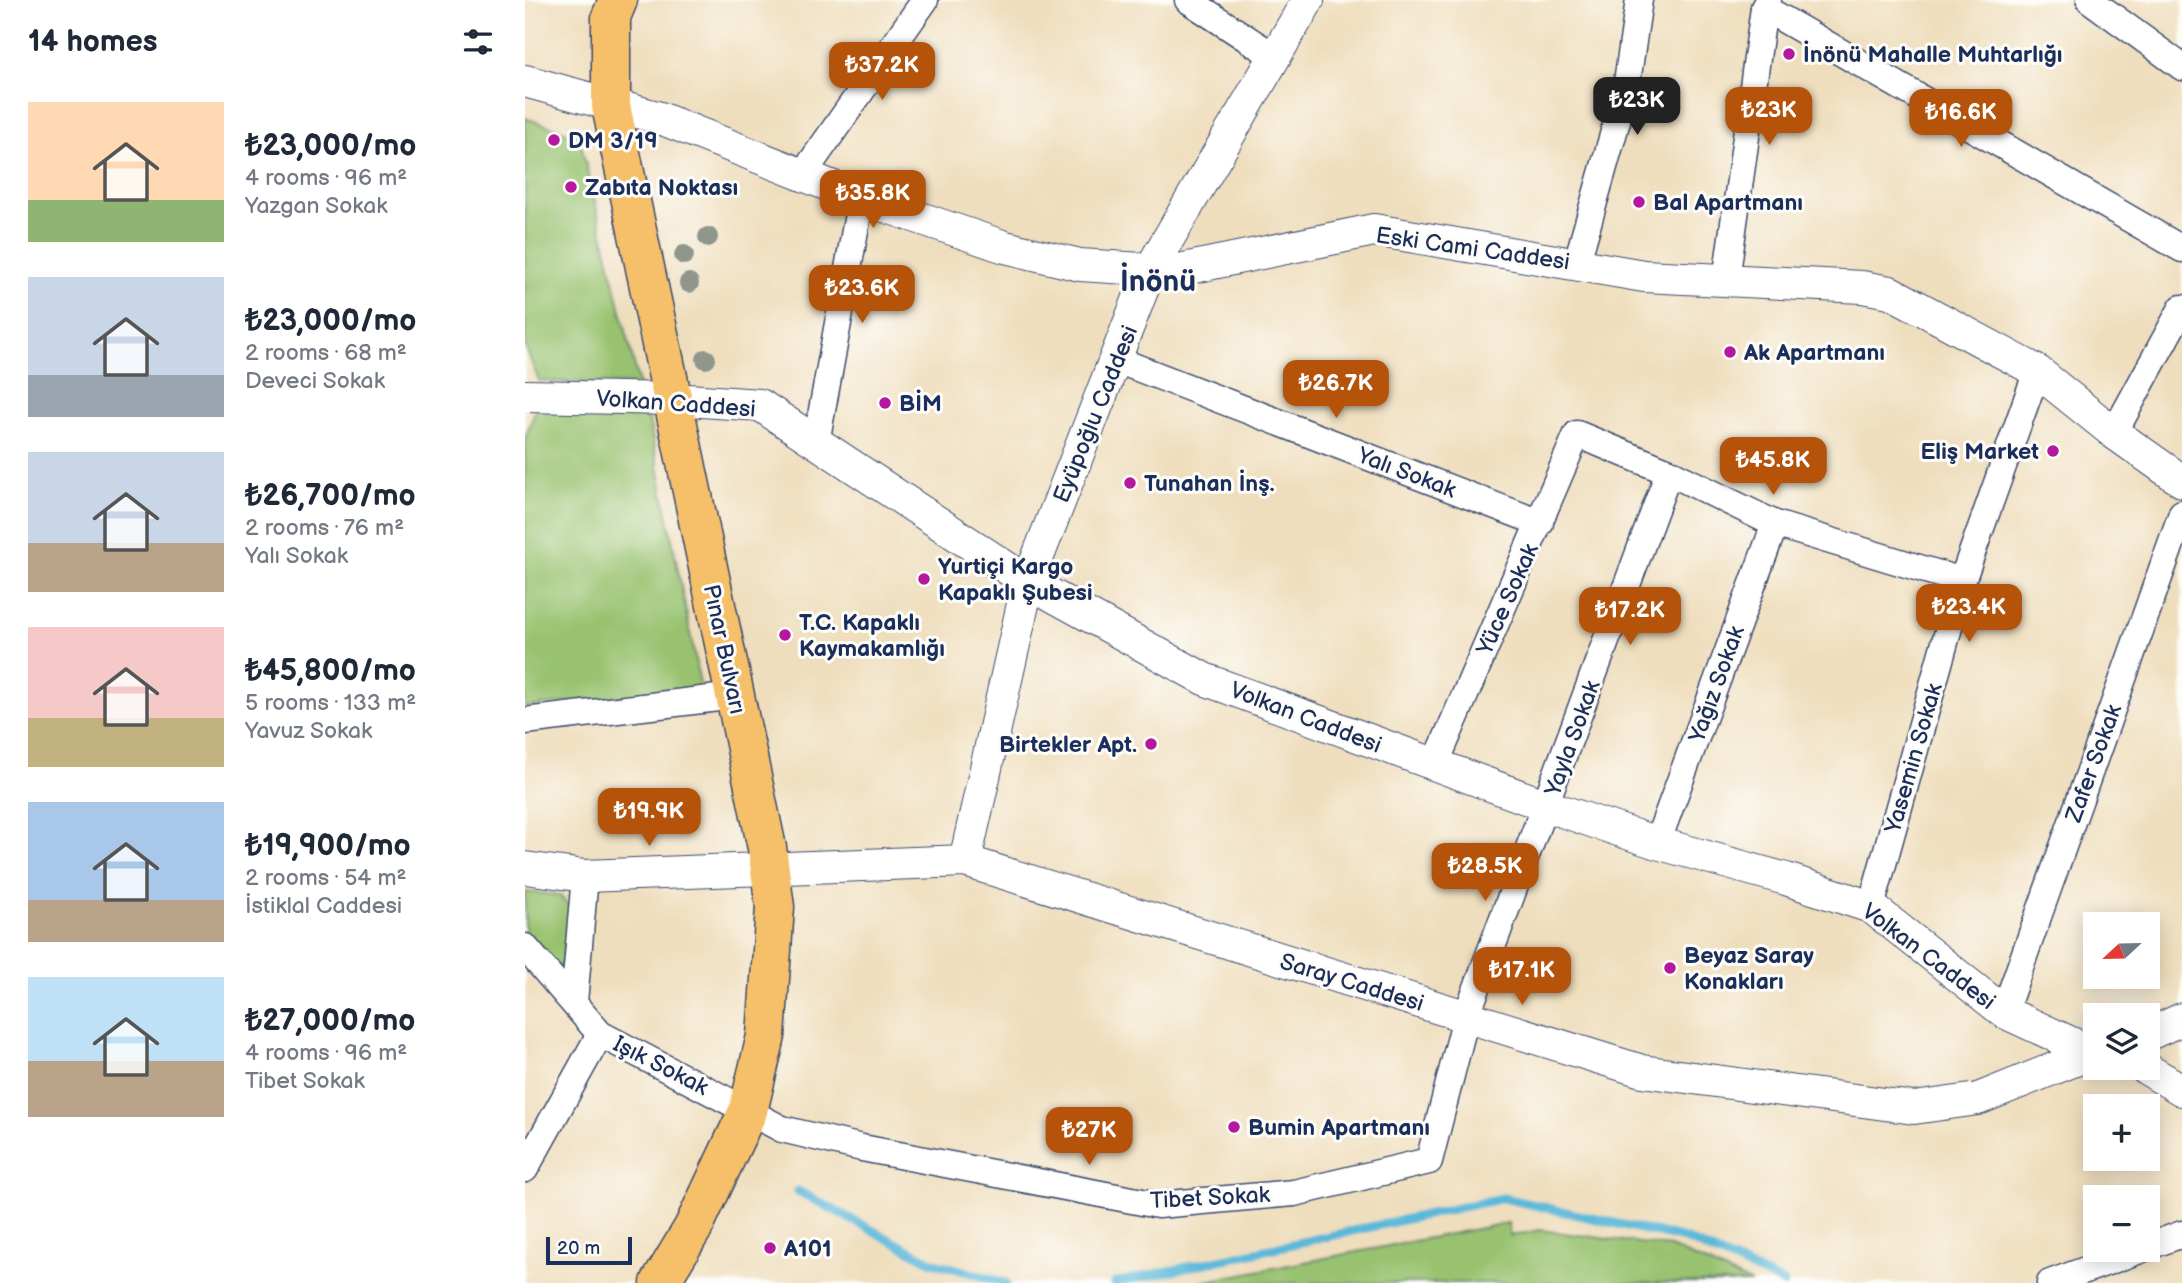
<!DOCTYPE html>
<html lang="en">
<head>
<meta charset="utf-8">
<style>
  body { margin:0; font-family:"Balsamiq Sans",sans-serif; background:#f2f2f3; color:#1f2937; height:100vh; display:flex; flex-direction:column; font-size:26px; white-space:nowrap }
  * { box-sizing:border-box; margin:0 }
  p { font-size:23px; color:#747a83 }
  .icon { flex:none; width:38px; height:38px; fill:none; stroke:currentColor; stroke-width:2; stroke-linecap:round; stroke-linejoin:round }
  .map { position:relative; flex:1; overflow:hidden }
  .side { display:flex; flex-direction:column; background:#fff; width:525px }
  .side>* { flex:none }
  .needle { width:46px; rotate:248deg }
  .fabs { position:absolute; left:1558px; top:912px; display:grid; gap:14px }
  .fabs a { display:grid; place-items:center; width:77px; height:77px; border-radius:0px; background:#fff; box-shadow:0 4px 18px #0003; font-size:35px }
  .scale { position:absolute; left:21px; bottom:18px; width:86px; box-sizing:border-box; padding-left:7px; border:4px solid #1b2f5e; border-top:0; font-size:19px; line-height:24px; white-space:nowrap; color:#1b2f5e; -webkit-text-stroke:5px #fdfcf7; paint-order:stroke }
  .price { position:absolute; translate:-50% -60px; padding:0 16px; border-radius:14px; background:#b45309; color:#fff; font-size:23px; line-height:46px; filter:drop-shadow(0 2px 4px #0008) }
  .price::after { content:''; position:absolute; left:50%; top:42px; width:21px; height:16px; margin-left:-10px; background:inherit; clip-path:polygon(0 0,100% 0,50% 100%) }
  .price.selected { background:#222; color:#fff }
  ul { padding:0; list-style:none }
  li { display:flex; align-items:center; gap:21px; height:175px; padding:0 28px }
  li span { display:grid; place-items:center; flex:none; width:196px; height:140px; border-radius:0px; color:#555 }
  li>.icon { margin-inline-start:auto }
  span .icon { width:84px; height:84px; fill:#fffc; stroke-width:1 }
  li b { font-size:30px }
  h2 { display:flex; justify-content:space-between; align-items:center; height:84px; padding:0 28px; font-size:30px }
  main { display:flex; flex:1; min-height:0 }
  .map>svg:first-child { display:block }
  .green { fill:#98c26f; stroke:#5a7866; stroke-width:2 }
  .lines { fill:none; stroke-linecap:round; stroke-linejoin:round }
  .stream { stroke:#5ab8d9; stroke-width:9 }
  .minor-casing { stroke:#3b496c; stroke-width:29 }
  .tertiary-casing { stroke:#3b496c; stroke-width:34 }
  .primary-casing { stroke:#3b496c; stroke-width:41 }
  .minor { stroke:#fff; stroke-width:26 }
  .tertiary { stroke:#fff; stroke-width:32 }
  .primary { stroke:#f6c06b; stroke-width:38 }
  .tree { fill:#8f968c }
  .poi-dot { fill:#b5179e; stroke:#fdfcf7; stroke-width:2.5 }
  .labels { text-anchor:middle; stroke-width:6; stroke-linejoin:round; paint-order:stroke }
  .poi-label { font-size:23px; font-weight:bold; fill:#1b2f5e; stroke:#fdfcf7; text-anchor:start }
  .street-label { font-size:23px; fill:#1b2f5e; stroke:#fdfcf7 }
  .district-label { font-size:30px; font-weight:bold; fill:#1b2f5e; stroke:#fdfcf7 }
</style>
</head>
<body>
<main>
<section class="side">
<h2>14 homes<svg class="icon" aria-label="filters" viewBox="0 0 24 24"><path d="M4 7h16M4 17h16"/><circle cx="9" cy="7" r="2"/><circle cx="15" cy="17" r="2"/></svg></h2>
<ul>
<li><span style="background:linear-gradient(#ffd9b3 70%,#8fb573 0)"><svg class="icon" aria-label="home" viewBox="0 0 24 24"><path d="M3 11l9-7 9 7M6 9v11h12V9"/></svg></span><div><b>₺23,000/mo</b><p>4 rooms · 96 m²</p><p>Yazgan Sokak</p></div></li>
<li><span style="background:linear-gradient(#c9d6e8 70%,#9aa5b1 0)"><svg class="icon" aria-label="home" viewBox="0 0 24 24"><path d="M3 11l9-7 9 7M6 9v11h12V9"/></svg></span><div><b>₺23,000/mo</b><p>2 rooms · 68 m²</p><p>Deveci Sokak</p></div></li>
<li><span style="background:linear-gradient(#c9d6e8 65%,#b9a48a 0)"><svg class="icon" aria-label="home" viewBox="0 0 24 24"><path d="M3 11l9-7 9 7M6 9v11h12V9"/></svg></span><div><b>₺26,700/mo</b><p>2 rooms · 76 m²</p><p>Yalı Sokak</p></div></li>
<li><span style="background:linear-gradient(#f6c9c9 65%,#c2b280 0)"><svg class="icon" aria-label="home" viewBox="0 0 24 24"><path d="M3 11l9-7 9 7M6 9v11h12V9"/></svg></span><div><b>₺45,800/mo</b><p>5 rooms · 133 m²</p><p>Yavuz Sokak</p></div></li>
<li><span style="background:linear-gradient(#a9c7e8 70%,#b9a48a 0)"><svg class="icon" aria-label="home" viewBox="0 0 24 24"><path d="M3 11l9-7 9 7M6 9v11h12V9"/></svg></span><div><b>₺19,900/mo</b><p>2 rooms · 54 m²</p><p>İstiklal Caddesi</p></div></li>
<li><span style="background:linear-gradient(#bfe0f5 60%,#b9a48a 0)"><svg class="icon" aria-label="home" viewBox="0 0 24 24"><path d="M3 11l9-7 9 7M6 9v11h12V9"/></svg></span><div><b>₺27,000/mo</b><p>4 rooms · 96 m²</p><p>Tibet Sokak</p></div></li>
</ul>
</section>
<div class="map">
<svg width="1657" height="1283" viewBox="0 0 1657 1283">
  <rect width="100%" height="100%" fill="#fdfcf7"/>
  <filter id="ink" filterUnits="userSpaceOnUse"><feTurbulence type="fractalNoise" baseFrequency=".0143" numOctaves="2"/><feDisplacementMap in="SourceGraphic" scale="14" xChannelSelector="R" yChannelSelector="G"/><feConvolveMatrix kernelMatrix="1 2 1 2 8 2 1 2 1" color-interpolation-filters="sRGB"/></filter>
  <filter id="wash" filterUnits="userSpaceOnUse"><feTurbulence type="fractalNoise" baseFrequency=".00686" numOctaves="4" result="noise"/><feDisplacementMap in="SourceGraphic" scale="28" xChannelSelector="R" yChannelSelector="G"/><feGaussianBlur stdDeviation="1.57" result="paint"/><feColorMatrix in="noise" values="0 0 0 0 0 0 0 0 0 0 0 0 0 0 0 0 0 1.4 0 .05"/><feComposite in="paint" operator="in"/></filter>
  <g filter="url(#wash)">
    <rect width="100%" height="100%" fill="#efdebd"/>
    <g class="green">
      <polygon points="0,118 54,136 114,385 14,381 0,346"/>
      <polygon points="12,406 123,415 176,689 0,707 0,439"/>
      <polygon points="0,892 34,895 46,908 36,970 0,934"/>
      <polygon points="983,1223 985,1236 1015,1230 1145,1247 1226,1283 670,1283"/>
    </g>
    <g class="lines">
      <g class="stream">
        <polyline points="273,1191 407,1262 481,1283"/>
        <polyline points="590,1283 978,1198 1160,1239 1259,1283"/>
      </g>
    </g>
  </g>
  <g filter="url(#ink)">
    <g class="lines">
      <defs>
        <g id="minor">
          <polyline points="663,0 750,57"/>
          <polyline points="1565,0 1657,67"/>
          <polyline points="1239,8 1657,249"/>
          <polyline points="276,177 400,0"/>
          <polyline points="1052,262 1101,89 1114,0"/>
          <polyline points="1201,280 1239,8 1243,0"/>
          <polyline points="592,360 1015,523"/>
          <polyline points="1589,433 1657,308"/>
          <polyline points="291,443 336,198"/>
          <polyline points="0,721 210,696"/>
          <polyline points="910,765 1052,434 1144,472 1250,524 1437,581"/>
          <polyline points="1132,843 1250,524"/>
          <polyline points="1346,907 1437,581 1512,371"/>
          <polyline points="0,947 75,1034 257,1129 337,1148 633,1205 769,1193 904,1161 941,1017 1144,472"/>
          <polyline points="49,1002 60,876"/>
          <polyline points="1479,1012 1657,513"/>
          <polyline points="0,1169 75,1034"/>
          <polyline points="1622,1247 1657,1234"/>
          <polyline points="1525,1283 1615,1250"/>
        </g>
        <g id="tertiary">
          <polyline points="0,81 135,118 336,198 480,247 555,265 649,271 849,230 1119,276 1337,287 1365,292 1512,371 1589,433 1657,481"/>
          <polyline points="0,396 148,399 235,405 503,582 679,679 1022,806 1132,843 1261,879 1346,907 1479,1012 1570,1054"/>
          <polyline points="440,861 503,582 625,270 783,0"/>
          <polyline points="0,868 60,876 440,861 1117,1071 1389,1108 1453,1099 1570,1052"/>
          <polyline points="1622,1035 1657,1019"/>
          <polyline points="1620,1068 1657,1090"/>
        </g>
        <polyline id="primary" points="93,0 86,17 86,106 242,848 250,907 241,1036 223,1111 168,1228 135,1283"/>
      </defs>
      <use href="#minor" class="minor-casing"/>
      <use href="#tertiary" class="tertiary-casing"/>
      <use href="#primary" class="primary-casing"/>
      <use href="#minor" class="minor"/>
      <use href="#tertiary" class="tertiary"/>
      <use href="#primary" class="primary"/>
    </g>
    <g class="tree">
      <circle cx="183" cy="237" r="10"/>
      <circle cx="159" cy="255" r="10"/>
      <circle cx="164" cy="283" r="10"/>
      <circle cx="181" cy="359" r="10"/>
    </g>
  </g>
  <g class="poi-dot">
    <circle cx="1264" cy="54" r="7"/>
    <circle cx="29" cy="140" r="7"/>
    <circle cx="46" cy="187" r="7"/>
    <circle cx="1114" cy="202" r="7"/>
    <circle cx="1205" cy="352" r="7"/>
    <circle cx="360" cy="403" r="7"/>
    <circle cx="1528" cy="451" r="7"/>
    <circle cx="605" cy="483" r="7"/>
    <circle cx="399" cy="579" r="7"/>
    <circle cx="260" cy="635" r="7"/>
    <circle cx="626" cy="744" r="7"/>
    <circle cx="1145" cy="968" r="7"/>
    <circle cx="709" cy="1127" r="7"/>
    <circle cx="245" cy="1248" r="7"/>
  </g>
  <g class="labels">
    <g class="poi-label">
      <text x="1278" y="62">İnönü Mahalle Muhtarlığı</text>
      <text x="43" y="148">DM 3/19</text>
      <text x="60" y="195">Zabıta Noktası</text>
      <text x="1128" y="210">Bal Apartmanı</text>
      <text x="1219" y="360">Ak Apartmanı</text>
      <text x="374" y="411">BİM</text>
      <text x="1514" y="459" text-anchor="end">Eliş Market</text>
      <text x="619" y="491">Tunahan İnş.</text>
      <text x="413" y="574">Yurtiçi Kargo<tspan x="413" dy="26">Kapaklı Şubesi</tspan></text>
      <text x="274" y="630">T.C. Kapaklı<tspan x="274" dy="26">Kaymakamlığı</tspan></text>
      <text x="612" y="752" text-anchor="end">Birtekler Apt.</text>
      <text x="1159" y="963">Beyaz Saray<tspan x="1159" dy="26">Konakları</tspan></text>
      <text x="723" y="1135">Bumin Apartmanı</text>
      <text x="259" y="1256">A101</text>
    </g>
    <g class="street-label">
      <text transform="translate(948 248) rotate(8)" y="8">Eski Cami Caddesi</text>
      <text transform="translate(151 403) rotate(4)" y="8">Volkan Caddesi</text>
      <text transform="translate(570 414) rotate(-68)" y="8">Eyüpoğlu Caddesi</text>
      <text transform="translate(882 472) rotate(21)" y="8">Yalı Sokak</text>
      <text transform="translate(982 599) rotate(-66)" y="8">Yüce Sokak</text>
      <text transform="translate(200 649) rotate(78)" y="8">Pınar Bulvarı</text>
      <text transform="translate(1191 684) rotate(-70)" y="8">Yağız Sokak</text>
      <text transform="translate(781 717) rotate(21)" y="8">Volkan Caddesi</text>
      <text transform="translate(1047 738) rotate(-70)" y="8">Yayla Sokak</text>
      <text transform="translate(1388 758) rotate(-74)" y="8">Yasemin Sokak</text>
      <text transform="translate(1568 763) rotate(-70)" y="8">Zafer Sokak</text>
      <text transform="translate(1404 956) rotate(37)" y="8">Volkan Caddesi</text>
      <text transform="translate(827 982) rotate(17)" y="8">Saray Caddesi</text>
      <text transform="translate(136 1065) rotate(27)" y="8">Işık Sokak</text>
      <text transform="translate(685 1197) rotate(-3)" y="8">Tibet Sokak</text>
    </g>
    <g class="district-label">
      <text x="633" y="291">İnönü</text>
    </g>
  </g>
</svg>
<div class="fabs">
<a><svg class="needle" viewBox="-14 -14 28 28"><path d="M0-13l5 13h-10z" fill="#e53935"/><path d="M0 13l5-13h-10z" fill="#747a83"/></svg></a>
<a><svg class="icon" aria-label="layers" viewBox="0 0 24 24"><path d="M12 4l9 5-9 5-9-5zM3 14l9 5 9-5"/></svg></a>
<a>+</a>
<a>−</a>
</div>
<div class="scale">20 m</div>
<b class="price" style="left:357px;top:102px">₺37.2K</b>
<b class="price selected" style="left:1112px;top:137px">₺23K</b>
<b class="price" style="left:1244px;top:147px">₺23K</b>
<b class="price" style="left:1436px;top:149px">₺16.6K</b>
<b class="price" style="left:348px;top:230px">₺35.8K</b>
<b class="price" style="left:337px;top:325px">₺23.6K</b>
<b class="price" style="left:811px;top:420px">₺26.7K</b>
<b class="price" style="left:1248px;top:497px">₺45.8K</b>
<b class="price" style="left:1444px;top:644px">₺23.4K</b>
<b class="price" style="left:1105px;top:647px">₺17.2K</b>
<b class="price" style="left:124px;top:848px">₺19.9K</b>
<b class="price" style="left:960px;top:903px">₺28.5K</b>
<b class="price" style="left:997px;top:1007px">₺17.1K</b>
<b class="price" style="left:564px;top:1167px">₺27K</b>
</div>
</main>
</body>
</html>
